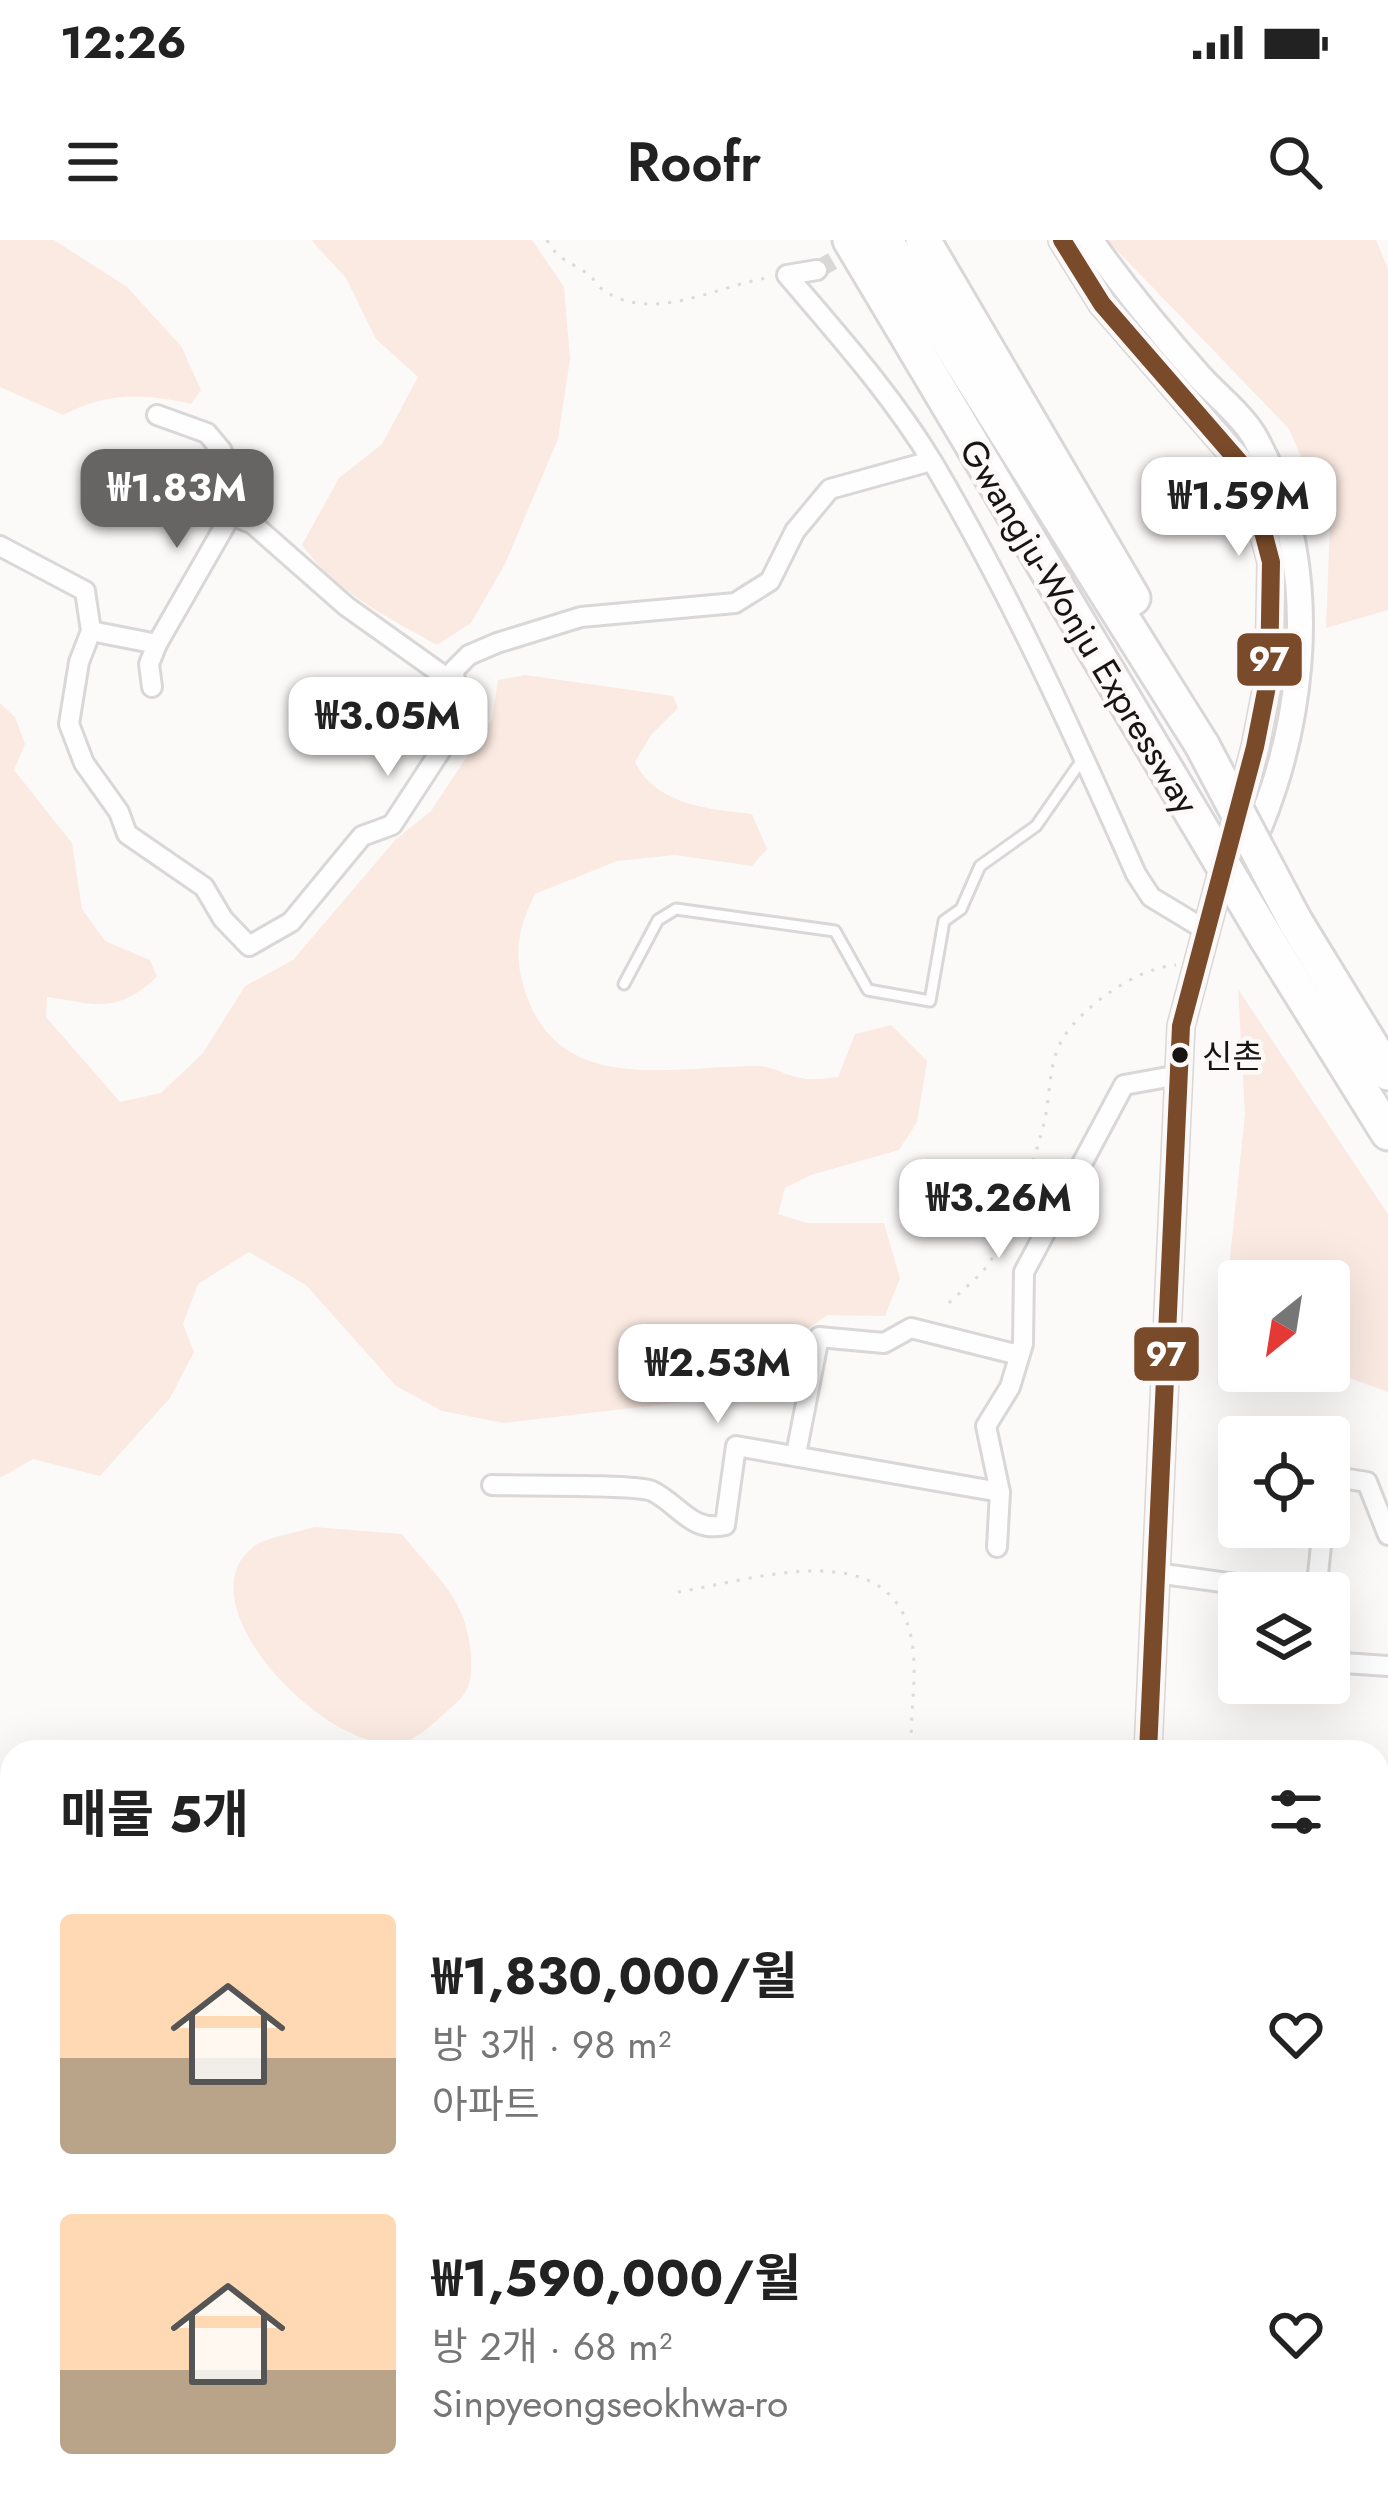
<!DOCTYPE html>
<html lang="ko">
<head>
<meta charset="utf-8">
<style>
  body { margin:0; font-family:Jost,"Noto Sans KR",sans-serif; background:#f6f6f6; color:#222; height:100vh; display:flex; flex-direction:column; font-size:45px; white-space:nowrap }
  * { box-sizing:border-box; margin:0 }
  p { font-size:39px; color:#767676 }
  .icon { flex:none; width:66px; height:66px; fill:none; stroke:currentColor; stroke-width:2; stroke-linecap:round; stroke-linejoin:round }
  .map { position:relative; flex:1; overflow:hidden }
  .details { position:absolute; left:0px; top:1500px; width:1389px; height:771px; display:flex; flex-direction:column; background:#fff; border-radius:36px 36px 0 0; box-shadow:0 12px 48px #0002 }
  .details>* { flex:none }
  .needle { width:78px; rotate:210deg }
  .fabs { position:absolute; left:1218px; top:1020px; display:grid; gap:24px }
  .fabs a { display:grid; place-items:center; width:132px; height:132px; border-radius:12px; background:#fff; box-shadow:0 12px 48px #0002; font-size:60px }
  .price { position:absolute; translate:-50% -102px; padding:0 27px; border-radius:24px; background:#fff; color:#222; font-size:39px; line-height:78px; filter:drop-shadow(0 3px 6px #0008) }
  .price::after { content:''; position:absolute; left:50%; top:72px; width:36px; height:27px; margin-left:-18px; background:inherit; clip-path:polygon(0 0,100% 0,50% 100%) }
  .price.current { background:#666564; color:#fff }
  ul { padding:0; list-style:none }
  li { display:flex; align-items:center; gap:36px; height:300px; padding:0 60px }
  li span { display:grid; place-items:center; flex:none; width:336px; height:240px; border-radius:12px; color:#555 }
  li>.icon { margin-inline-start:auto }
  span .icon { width:144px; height:144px; fill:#fffc; stroke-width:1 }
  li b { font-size:51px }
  h2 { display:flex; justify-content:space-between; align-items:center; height:144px; padding:0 60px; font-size:51px }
  .status { display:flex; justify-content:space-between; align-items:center; height:84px; padding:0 60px; background:#fff; direction:ltr }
  .status svg { height:33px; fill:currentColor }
  header { display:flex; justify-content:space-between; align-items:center; height:156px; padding:0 60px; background:#fff; font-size:54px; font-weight:600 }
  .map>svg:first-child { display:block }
  .green { fill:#faeae2; fill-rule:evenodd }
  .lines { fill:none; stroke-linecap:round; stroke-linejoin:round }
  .street-tunnel { stroke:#dad8d7; stroke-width:18; stroke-dasharray:18 9; stroke-linecap:butt }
  .lane-casing { stroke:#d9d7d7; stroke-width:15 }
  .street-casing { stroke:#d9d7d7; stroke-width:24 }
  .secondary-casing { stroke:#d9d7d7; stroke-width:30 }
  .highway-casing { stroke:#d9d7d7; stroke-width:39 }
  .path { stroke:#dbdada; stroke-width:3; stroke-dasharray:3 9; stroke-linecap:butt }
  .lane { stroke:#fffefe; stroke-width:9 }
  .street { stroke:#fffefe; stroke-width:18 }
  .secondary { stroke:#fffefe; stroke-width:24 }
  .highway { stroke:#fffefe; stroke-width:33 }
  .highway-bridge-casing { stroke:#d9d7d7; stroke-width:39; stroke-linecap:butt }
  .highway-bridge { stroke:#fffefe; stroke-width:33 }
  .bus-1-casing { stroke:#fdf9f8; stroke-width:27 }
  .bus-1 { stroke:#7a4b2a; stroke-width:18 }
  .bus-dot { fill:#161514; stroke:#fdf9f8; stroke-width:4.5 }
  .labels { text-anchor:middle; stroke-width:9; stroke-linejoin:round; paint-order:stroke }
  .bus-label { font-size:33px; fill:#161514; stroke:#fdf9f8; text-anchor:start }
  .street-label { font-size:36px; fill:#161514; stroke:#fdf9f8 }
  .line-badge { stroke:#fdf9f8; stroke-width:4.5 }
  .badge-label { font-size:33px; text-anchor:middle; font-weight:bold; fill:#fff }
</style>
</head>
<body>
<div class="status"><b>12:26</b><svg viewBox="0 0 49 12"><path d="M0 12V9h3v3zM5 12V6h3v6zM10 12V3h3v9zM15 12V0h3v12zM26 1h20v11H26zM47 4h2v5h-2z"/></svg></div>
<header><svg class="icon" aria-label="menu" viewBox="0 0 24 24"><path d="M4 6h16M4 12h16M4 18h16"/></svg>Roofr<svg class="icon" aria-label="search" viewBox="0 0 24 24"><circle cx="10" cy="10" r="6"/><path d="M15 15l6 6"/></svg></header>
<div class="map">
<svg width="1388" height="2270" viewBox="0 0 1388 2270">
  <rect width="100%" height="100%" fill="#fcfaf9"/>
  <g class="green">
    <path d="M0 0H54L127 47 181 106 201 150 191 164C144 153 107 152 63 175L0 147Z"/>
    <path d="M311 0H532L564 47 570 119 558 199 505 324 471 383 437 405C387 377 336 352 302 305L339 238 382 204 418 137 376 99 346 38Z"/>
    <polygon points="1107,0 1376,0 1388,29 1388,370 1326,388 1330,283 1289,189"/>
    <path d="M525 435 673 456 678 468 651 495 635 522C656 565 709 569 752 574L767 609 752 626 675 615 617 621 535 654C518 689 513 713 525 751 559 857 671 826 757 826 773 826 786 836 801 838 812 841 826 838 838 837L855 794 891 785 927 821 917 882 899 910 811 935 785 948 778 974 807 983H884L900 1038 885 1076 827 1075 744 1136 684 1162 504 1183 442 1171 396 1146 306 1045 249 1012 198 1044 183 1084 194 1112 170 1158 100 1236 33 1219 0 1238V463L15 477 25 504 14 530 72 603 82 669 105 701 150 720 157 737C115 775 98 764 47 757L46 777 120 862 161 853 203 813 245 746 293 720 396 599 431 571 492 479 498 440Z"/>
    <path d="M1238 749 1388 974V1152L1341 1135 1217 1143 1245 874ZM1239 1041H1329V1131H1239Z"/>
    <path d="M314 1287 402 1294C437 1339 468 1358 471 1418 472 1440 470 1451 453 1466 439 1478 419 1499 401 1503 329 1516 180 1364 253 1307 268 1296 297 1293 314 1287Z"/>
    <polygon points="0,1901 12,1917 12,2196 0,2204"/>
  </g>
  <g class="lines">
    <polyline class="street-tunnel" points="817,30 860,5"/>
    <defs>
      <g id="lane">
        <polyline points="624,744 658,680 676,669 835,691 868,750 930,761 944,681 961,669 980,626 1036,586 1084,517"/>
        <polyline points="1325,2259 1326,2270"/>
        <polyline points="1249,2270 1251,2259"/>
      </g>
      <g id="street">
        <path d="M817 30 787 35C838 95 892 155 933 223 1011 355 1074 495 1136 634L1151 657 1204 689"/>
        <polyline points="231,275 253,284 346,366 454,443"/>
        <polyline points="0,306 85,351 91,391 79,422 69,484 84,523 119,572 127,594 204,647 223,679 249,706 291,682 362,596 392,585 443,507 457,469 454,430 469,415 497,403 581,377 735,363 770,341 795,291 830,249 931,221"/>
        <polyline points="91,391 157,404"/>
        <polyline points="152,447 149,424 157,404 231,275 222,211 207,193 157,175"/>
        <polyline points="796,1214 819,1097 884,1103 911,1088 1019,1115"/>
        <polyline points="1329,1236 1367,1242 1388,1295"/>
        <path d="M492 1245C519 1246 636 1244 652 1251 679 1264 691 1293 725 1285L736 1206 1000 1252"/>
        <polyline points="997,1307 1000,1252 986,1186 1010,1147 1023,1104 1024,1032 1124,845 1179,835"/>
        <polyline points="1156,1333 1301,1353"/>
        <polyline points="1316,1353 1323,1287"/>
        <polyline points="1329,1422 1388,1426"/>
        <polyline points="650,2259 665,2270"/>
        <polyline points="1142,2259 1151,2270"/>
        <polyline points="505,2270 507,2259"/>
      </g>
      <g id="secondary">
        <polyline points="1062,0 1102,64 1247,231 1271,322 1269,436 1255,507 1181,786 1148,1512"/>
        <path d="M1090 0C1124 48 1160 92 1199 136 1216 155 1241 174 1254 196 1331 331 1304 523 1227 651"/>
        <polyline points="1377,1933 1388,1930"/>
        <polyline points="1377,1953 1388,1950"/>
        <polyline points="1029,2270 1035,2259"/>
      </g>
      <g id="highway">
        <polyline points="850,0 1168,533"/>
        <polyline points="885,0 1202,505"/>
        <polyline points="923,0 1133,358"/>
        <polyline points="1295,681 1388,833"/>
        <polyline points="1267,699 1388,893"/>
      </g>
    </defs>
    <use href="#lane" class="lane-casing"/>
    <use href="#street" class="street-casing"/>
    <use href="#secondary" class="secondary-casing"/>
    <use href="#highway" class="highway-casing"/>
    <g class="path">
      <path d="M547 0C559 22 571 21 589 35 594 39 597 45 602 49 651 85 716 46 767 38"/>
      <path d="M949 1063C960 1052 973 1042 983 1031 1008 1002 1033 926 1043 887 1051 859 1047 825 1063 798 1084 765 1137 728 1176 725"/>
      <path d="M678 1352C758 1339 899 1290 913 1409 917 1444 909 1478 912 1512"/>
    </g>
    <use href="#lane" class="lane"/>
    <use href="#street" class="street"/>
    <use href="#secondary" class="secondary"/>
    <use href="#highway" class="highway"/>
    <defs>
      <g id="highway-bridge">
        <polyline points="1202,505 1295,681"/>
        <polyline points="1168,533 1267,699"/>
      </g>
    </defs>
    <use href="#highway-bridge" class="highway-bridge-casing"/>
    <use href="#highway-bridge" class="highway-bridge"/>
    <defs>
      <polyline id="bus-1" points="1062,0 1102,64 1247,231 1271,322 1269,436 1255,507 1181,786 1148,1512"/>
    </defs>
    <use href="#bus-1" class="bus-1-casing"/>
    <use href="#bus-1" class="bus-1"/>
  </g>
  <circle class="bus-dot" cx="1180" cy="815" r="10"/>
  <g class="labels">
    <g class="bus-label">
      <text x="1202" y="828">신촌</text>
    </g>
    <g class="street-label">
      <text transform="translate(1080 386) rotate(59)" y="13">Gwangju-Wonju Expressway</text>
    </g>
  </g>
  <g class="line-badge">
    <rect x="1235" y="391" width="69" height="57" rx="12" fill="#7a4b2a"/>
    <rect x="1132" y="1085" width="69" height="58" rx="12" fill="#7a4b2a"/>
  </g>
  <g class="badge-label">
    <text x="1269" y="431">97</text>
    <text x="1166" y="1126">97</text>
  </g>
</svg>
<div class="fabs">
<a><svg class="needle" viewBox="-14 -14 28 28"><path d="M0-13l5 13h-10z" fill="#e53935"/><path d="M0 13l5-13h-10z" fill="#767676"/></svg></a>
<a><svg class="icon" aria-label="locate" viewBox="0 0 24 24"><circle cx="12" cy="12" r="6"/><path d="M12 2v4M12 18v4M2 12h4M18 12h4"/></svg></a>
<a><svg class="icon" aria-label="layers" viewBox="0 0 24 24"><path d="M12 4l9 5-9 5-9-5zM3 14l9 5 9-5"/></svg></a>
</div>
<b class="price current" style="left:177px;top:311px">₩1.83M</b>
<b class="price" style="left:1239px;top:319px">₩1.59M</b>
<b class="price" style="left:388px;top:539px">₩3.05M</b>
<b class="price" style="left:999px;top:1021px">₩3.26M</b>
<b class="price" style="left:718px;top:1186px">₩2.53M</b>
<section class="details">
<h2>매물 5개<svg class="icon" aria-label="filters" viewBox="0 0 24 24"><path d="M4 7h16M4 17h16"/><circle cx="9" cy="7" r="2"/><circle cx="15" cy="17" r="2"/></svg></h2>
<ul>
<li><span style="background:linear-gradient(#ffd9b3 60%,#b9a48a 0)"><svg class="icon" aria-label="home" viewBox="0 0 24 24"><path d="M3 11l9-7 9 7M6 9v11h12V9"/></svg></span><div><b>₩1,830,000/월</b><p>방 3개 · 98 m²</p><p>아파트</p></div><svg class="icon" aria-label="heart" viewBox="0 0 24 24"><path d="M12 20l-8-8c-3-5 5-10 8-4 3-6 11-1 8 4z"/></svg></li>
<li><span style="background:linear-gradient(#ffd9b3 65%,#b9a48a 0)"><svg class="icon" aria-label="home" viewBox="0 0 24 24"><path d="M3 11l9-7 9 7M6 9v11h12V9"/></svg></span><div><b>₩1,590,000/월</b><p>방 2개 · 68 m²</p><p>Sinpyeongseokhwa-ro</p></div><svg class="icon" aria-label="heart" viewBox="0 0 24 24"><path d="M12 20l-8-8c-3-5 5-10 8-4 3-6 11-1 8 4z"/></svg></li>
</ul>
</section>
</div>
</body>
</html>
